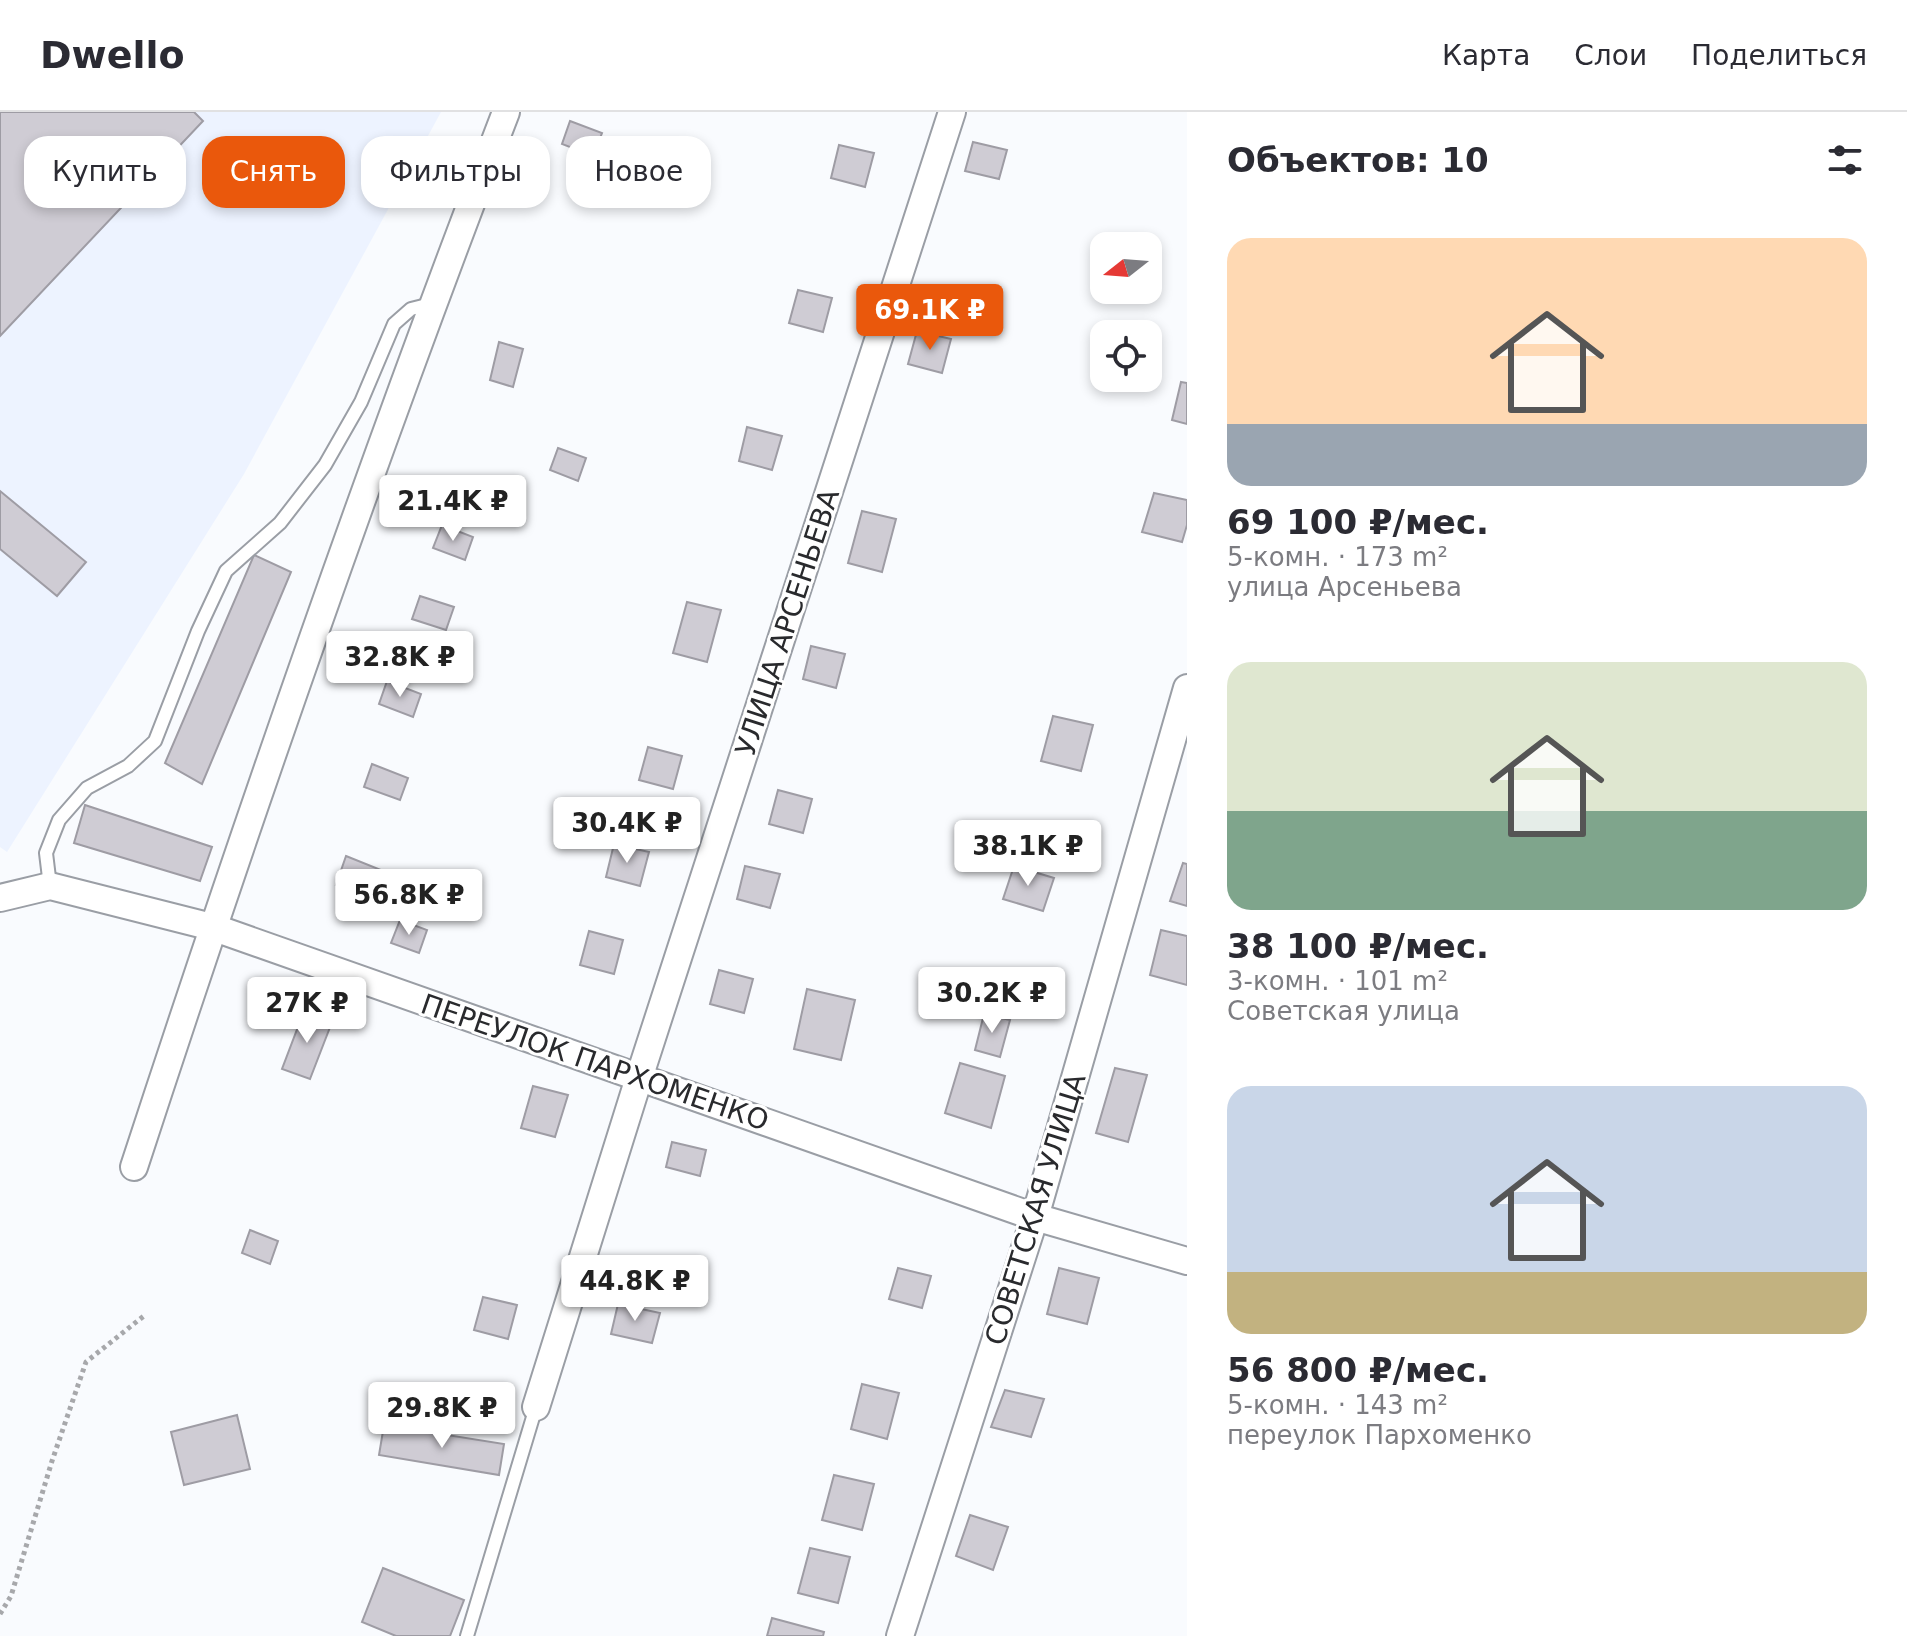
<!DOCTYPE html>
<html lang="ru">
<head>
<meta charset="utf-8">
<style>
  body { margin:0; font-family:"DejaVu Sans",sans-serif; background:#f7f7f7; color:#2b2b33; height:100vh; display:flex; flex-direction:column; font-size:30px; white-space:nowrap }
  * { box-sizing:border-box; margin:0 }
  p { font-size:26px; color:#7c7c81 }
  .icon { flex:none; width:44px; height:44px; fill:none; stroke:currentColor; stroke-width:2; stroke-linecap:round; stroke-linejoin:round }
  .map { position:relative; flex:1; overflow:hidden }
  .side { display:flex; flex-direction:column; background:#fff; width:720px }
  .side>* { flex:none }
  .banner { position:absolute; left:24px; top:24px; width:760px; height:72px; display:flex; gap:16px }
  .needle { width:52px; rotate:253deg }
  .tools { position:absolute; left:1090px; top:120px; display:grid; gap:16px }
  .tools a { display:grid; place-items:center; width:72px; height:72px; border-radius:16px; background:#fff; box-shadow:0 4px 12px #0003; font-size:40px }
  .price { position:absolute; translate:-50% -68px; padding:0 18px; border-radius:8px; background:#fff; color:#222; font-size:26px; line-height:52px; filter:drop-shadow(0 2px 4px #0008) }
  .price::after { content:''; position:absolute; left:50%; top:48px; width:24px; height:18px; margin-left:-12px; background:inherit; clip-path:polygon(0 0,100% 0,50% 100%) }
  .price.selected { background:#ea580c; color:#fff }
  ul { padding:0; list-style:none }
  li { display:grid; align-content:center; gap:16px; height:424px; padding:0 40px }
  li span { display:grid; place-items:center; height:248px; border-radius:24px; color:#555 }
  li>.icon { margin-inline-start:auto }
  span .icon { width:144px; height:144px; fill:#fffc; stroke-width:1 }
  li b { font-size:34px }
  h2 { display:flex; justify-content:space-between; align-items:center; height:96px; padding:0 40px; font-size:34px }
  .chip { padding:0 28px; border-radius:24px; background:#fff; box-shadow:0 4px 12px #0003; font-size:28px; line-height:72px }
  .chip.selected { background:#ea580c; color:#fff }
  header { display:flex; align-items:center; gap:48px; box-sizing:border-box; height:112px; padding:0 40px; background:#fff; border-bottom:2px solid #e1e1e2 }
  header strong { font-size:38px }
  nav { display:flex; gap:44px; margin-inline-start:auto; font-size:28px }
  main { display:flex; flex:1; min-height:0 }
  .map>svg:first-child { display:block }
  .built { fill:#edf3ff }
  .building { fill:#cfccd4; stroke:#9e9ca4; stroke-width:2 }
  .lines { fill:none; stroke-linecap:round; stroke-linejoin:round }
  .service-casing { stroke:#9a9ea5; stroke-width:16 }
  .minor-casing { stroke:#9a9ea5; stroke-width:30 }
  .path { stroke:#a7a8ab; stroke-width:5; stroke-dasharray:4 4; stroke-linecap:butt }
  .service { stroke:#fff; stroke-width:12 }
  .minor { stroke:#fff; stroke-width:26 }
  .labels { text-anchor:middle; stroke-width:6; stroke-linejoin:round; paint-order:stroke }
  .street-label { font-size:28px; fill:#292a2d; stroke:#fff }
</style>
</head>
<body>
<header>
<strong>Dwello</strong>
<nav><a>Карта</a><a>Слои</a><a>Поделиться</a></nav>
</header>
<main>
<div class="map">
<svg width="1187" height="1524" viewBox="0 0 1187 1524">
  <rect width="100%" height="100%" fill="#f9fbfe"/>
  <polygon class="built" points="0,0 441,0 244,362 7,740 0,735"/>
  <g class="building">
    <polygon points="0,0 194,0 203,9 0,224"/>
    <polygon points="570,9 602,21 593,44 562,32"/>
    <polygon points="973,30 1007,38 999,67 965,59"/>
    <polygon points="839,33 874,41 865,75 831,66"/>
    <polygon points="798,178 832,186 823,220 789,211"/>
    <polygon points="917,219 951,227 942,261 908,252"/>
    <polygon points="499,230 523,237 513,275 490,268"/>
    <polygon points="1181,270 1187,271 1187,312 1172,308"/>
    <polygon points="747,315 782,324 772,358 739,349"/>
    <polygon points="558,336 586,346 578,369 550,358"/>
    <polygon points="0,379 86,450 57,484 0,437"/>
    <polygon points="1154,381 1187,388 1187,413 1182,430 1142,420"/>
    <polygon points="862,399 896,407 882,460 848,451"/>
    <polygon points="442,413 473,425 465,448 433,436"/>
    <polygon points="254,443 291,460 202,672 165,651"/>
    <polygon points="420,484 454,495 446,518 412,507"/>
    <polygon points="687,490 721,498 707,550 673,541"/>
    <polygon points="811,534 845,542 836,576 803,567"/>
    <polygon points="387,569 421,582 413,605 379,592"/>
    <polygon points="1053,604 1093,613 1081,659 1041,649"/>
    <polygon points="648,635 682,644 673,677 639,668"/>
    <polygon points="372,652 408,666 400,688 364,675"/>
    <polygon points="778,678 812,687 803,721 769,712"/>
    <polygon points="85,693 212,735 200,769 74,731"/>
    <polygon points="614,732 649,740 640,774 606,765"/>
    <polygon points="346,744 381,758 371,786 336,773"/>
    <polygon points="1183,751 1187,752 1187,794 1170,789"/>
    <polygon points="745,754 780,762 770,796 737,787"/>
    <polygon points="1014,754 1054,766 1043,799 1003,787"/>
    <polygon points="400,808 427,818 419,841 391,831"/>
    <polygon points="1161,818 1187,824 1187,873 1150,863"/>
    <polygon points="589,819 623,828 614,862 580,853"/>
    <polygon points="719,858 753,867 744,901 710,892"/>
    <polygon points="807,877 855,888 841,948 794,937"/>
    <polygon points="304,899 332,910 310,967 282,957"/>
    <polygon points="984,902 1010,908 1000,945 975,938"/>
    <polygon points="960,951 1005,964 991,1016 945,1001"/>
    <polygon points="1115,956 1147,963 1128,1030 1096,1021"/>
    <polygon points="533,974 568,983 555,1025 521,1016"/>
    <polygon points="672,1030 706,1038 700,1064 666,1055"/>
    <polygon points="250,1118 278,1129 270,1152 242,1141"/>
    <polygon points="898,1156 931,1164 922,1196 889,1187"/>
    <polygon points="1059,1156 1099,1166 1087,1212 1047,1202"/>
    <polygon points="483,1185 517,1193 508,1227 474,1218"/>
    <polygon points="618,1192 660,1201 652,1231 611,1222"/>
    <polygon points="862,1272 899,1281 887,1327 851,1317"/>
    <polygon points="1005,1278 1044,1287 1031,1325 991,1315"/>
    <polygon points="237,1303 250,1357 184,1373 171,1320"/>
    <polygon points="384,1313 504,1332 499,1363 379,1343"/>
    <polygon points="834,1363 874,1372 862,1418 822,1408"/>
    <polygon points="970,1403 1008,1415 993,1458 956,1444"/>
    <polygon points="810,1436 850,1445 838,1491 798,1481"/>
    <polygon points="383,1456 464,1488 450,1524 396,1524 362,1510"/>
    <polygon points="772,1506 824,1520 823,1524 767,1524"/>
  </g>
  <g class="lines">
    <defs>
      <g id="service">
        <polyline points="50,774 46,741 59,708 87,676 128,654 155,629 198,519 226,459 280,411 325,353 361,290 394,212 411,197 431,192"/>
        <polyline points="467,1524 536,1295"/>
      </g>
      <g id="minor">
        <polyline points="0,786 50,774 212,815 1035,1105 1187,1149"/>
        <path d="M134 1055C250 700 372 348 506 0"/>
        <polyline points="536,1295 639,966 952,0"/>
        <polyline points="900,1524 1035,1105 1187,576"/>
      </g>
    </defs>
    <use href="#service" class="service-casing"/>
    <use href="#minor" class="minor-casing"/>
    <polyline class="path" points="0,1502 11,1484 52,1349 86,1250 145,1203"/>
    <use href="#service" class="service"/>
    <use href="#minor" class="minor"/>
  </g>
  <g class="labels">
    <g class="street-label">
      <text transform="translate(787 510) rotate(-72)" y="10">УЛИЦА АРСЕНЬЕВА</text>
      <text transform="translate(595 950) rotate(19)" y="10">ПЕРЕУЛОК ПАРХОМЕНКО</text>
      <text transform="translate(1035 1097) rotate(-73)" y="10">СОВЕТСКАЯ УЛИЦА</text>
    </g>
  </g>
</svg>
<div class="tools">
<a><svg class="needle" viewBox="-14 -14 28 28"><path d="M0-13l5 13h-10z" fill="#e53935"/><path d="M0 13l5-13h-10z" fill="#7c7c81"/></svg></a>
<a><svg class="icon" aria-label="locate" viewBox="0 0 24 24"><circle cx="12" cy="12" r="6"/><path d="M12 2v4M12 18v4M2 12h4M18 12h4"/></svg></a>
</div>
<b class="price selected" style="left:930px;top:240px">69.1K ₽</b>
<b class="price" style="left:453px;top:431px">21.4K ₽</b>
<b class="price" style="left:400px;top:587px">32.8K ₽</b>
<b class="price" style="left:627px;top:753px">30.4K ₽</b>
<b class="price" style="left:1028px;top:776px">38.1K ₽</b>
<b class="price" style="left:409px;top:825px">56.8K ₽</b>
<b class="price" style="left:992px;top:923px">30.2K ₽</b>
<b class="price" style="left:307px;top:933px">27K ₽</b>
<b class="price" style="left:635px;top:1211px">44.8K ₽</b>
<b class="price" style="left:442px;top:1338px">29.8K ₽</b>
<div class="banner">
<a class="chip">Купить</a>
<a class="chip selected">Снять</a>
<a class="chip">Фильтры</a>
<a class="chip">Новое</a>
</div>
</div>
<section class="side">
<h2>Объектов: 10<svg class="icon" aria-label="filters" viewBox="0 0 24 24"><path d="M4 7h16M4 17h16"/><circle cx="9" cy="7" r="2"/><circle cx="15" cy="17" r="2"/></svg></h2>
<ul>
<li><span style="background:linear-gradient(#ffd9b3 75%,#9aa5b1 0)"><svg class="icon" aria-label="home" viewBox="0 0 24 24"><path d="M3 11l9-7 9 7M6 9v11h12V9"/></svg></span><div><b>69 100 ₽/мес.</b><p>5-комн. · 173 m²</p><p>улица Арсеньева</p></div></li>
<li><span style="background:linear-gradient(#dfe7d0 60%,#7fa58c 0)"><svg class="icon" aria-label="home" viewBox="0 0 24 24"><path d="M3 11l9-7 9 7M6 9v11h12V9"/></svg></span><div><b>38 100 ₽/мес.</b><p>3-комн. · 101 m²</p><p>Советская улица</p></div></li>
<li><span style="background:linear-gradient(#c9d6e8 75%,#c2b280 0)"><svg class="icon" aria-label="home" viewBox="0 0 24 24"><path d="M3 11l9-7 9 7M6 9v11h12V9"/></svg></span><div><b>56 800 ₽/мес.</b><p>5-комн. · 143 m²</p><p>переулок Пархоменко</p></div></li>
</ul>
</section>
</main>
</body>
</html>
